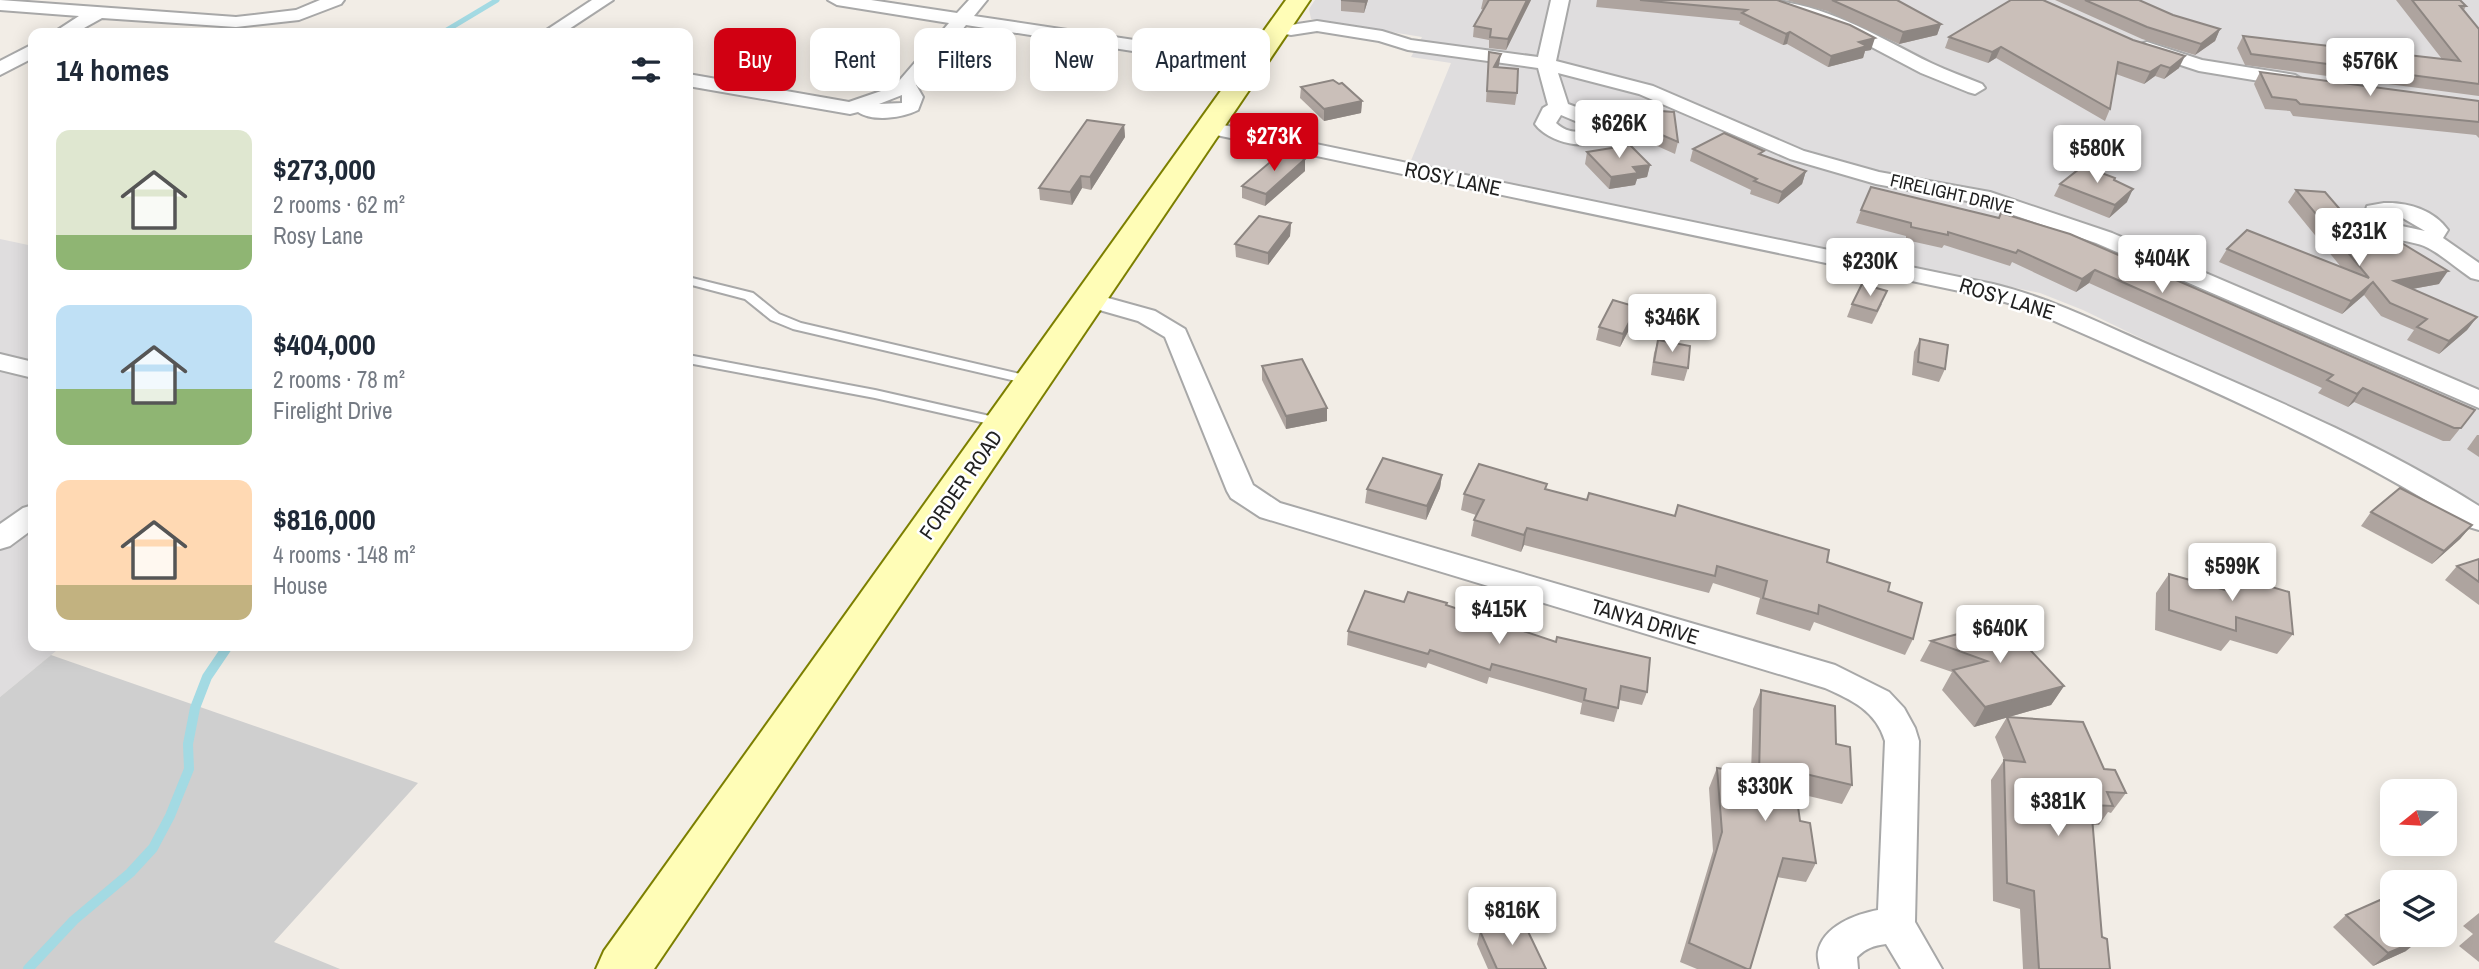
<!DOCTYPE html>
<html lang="en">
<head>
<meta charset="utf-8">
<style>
  body { margin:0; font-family:"Archivo Narrow",sans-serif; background:#f2f2f3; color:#1f2937; height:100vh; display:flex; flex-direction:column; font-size:26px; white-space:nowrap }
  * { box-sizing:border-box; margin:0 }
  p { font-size:23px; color:#747a83 }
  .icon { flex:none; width:38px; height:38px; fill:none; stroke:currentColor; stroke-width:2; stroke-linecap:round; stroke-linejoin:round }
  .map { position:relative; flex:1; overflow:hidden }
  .panel { position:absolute; left:28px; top:28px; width:665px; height:623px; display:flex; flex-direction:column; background:#fff; border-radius:14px; box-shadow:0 4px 18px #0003 }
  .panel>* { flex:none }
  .top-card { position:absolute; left:714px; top:28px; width:665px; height:63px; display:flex; gap:14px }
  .needle { width:46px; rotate:252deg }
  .tools { position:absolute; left:2380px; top:779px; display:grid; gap:14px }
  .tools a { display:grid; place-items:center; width:77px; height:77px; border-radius:14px; background:#fff; box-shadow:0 4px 18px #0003; font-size:35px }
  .price { position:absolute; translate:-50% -60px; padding:0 16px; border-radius:7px; background:#fff; color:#222; font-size:23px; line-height:46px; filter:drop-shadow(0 2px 4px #0008) }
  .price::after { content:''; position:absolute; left:50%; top:42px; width:21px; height:16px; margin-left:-10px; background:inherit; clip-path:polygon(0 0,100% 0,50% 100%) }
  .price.selected { background:#d10012; color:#fff }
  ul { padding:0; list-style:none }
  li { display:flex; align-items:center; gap:21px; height:175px; padding:0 28px }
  li span { display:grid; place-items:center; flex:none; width:196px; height:140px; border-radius:14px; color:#555 }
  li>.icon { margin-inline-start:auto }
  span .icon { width:84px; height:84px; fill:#fffc; stroke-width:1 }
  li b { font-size:30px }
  h2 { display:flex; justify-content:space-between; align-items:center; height:84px; padding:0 28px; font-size:30px }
  .pill { padding:0 24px; border-radius:14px; background:#fff; box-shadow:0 4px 18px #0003; font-size:24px; line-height:63px }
  .pill.selected { background:#d10012; color:#fff }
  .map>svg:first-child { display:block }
  .residential { fill:#dfddde }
  .religious { fill:#cfcfcf }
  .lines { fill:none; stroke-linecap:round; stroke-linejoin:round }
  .stream-far1 { stroke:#a3dae3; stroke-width:5 }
  .stream { stroke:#a3dae3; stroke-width:10 }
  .lane-casing { stroke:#a8a8a8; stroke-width:4 }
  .street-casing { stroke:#a8a8a8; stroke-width:4 }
  .secondary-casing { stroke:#7c7f00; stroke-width:4 }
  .lane { fill:#fff; fill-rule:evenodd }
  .street { fill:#fff; fill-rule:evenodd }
  .secondary { fill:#fffdb7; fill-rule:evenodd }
  .wall { fill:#aea49f }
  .shaded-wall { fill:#8d8682 }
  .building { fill:#cabfb9; stroke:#8d8682; stroke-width:2 }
  .labels { text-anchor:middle; stroke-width:5; stroke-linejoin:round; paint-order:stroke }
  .far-street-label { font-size:18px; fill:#212121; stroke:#fff }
  .street-label { font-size:21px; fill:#212121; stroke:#fff }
</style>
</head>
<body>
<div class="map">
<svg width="2479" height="969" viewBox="0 0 2479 969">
  <rect width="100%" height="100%" fill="#f2ede6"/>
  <g class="residential">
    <polygon points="1315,0 2479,0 2479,510 2444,486 2083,310 2040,293 1410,163 1451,63 1411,57 1422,37 1311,19 1309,9"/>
    <polygon points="0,239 33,246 33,646 62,646 0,697"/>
  </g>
  <polygon class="religious" points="51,655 418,783 274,942 340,969 0,969 0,697"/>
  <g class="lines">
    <polyline class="stream-far1" points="442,33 497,0"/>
    <polyline class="stream" points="28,969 74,920 130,873 153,848 170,816 189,769 188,744 195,708 207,677 228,646"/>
    <defs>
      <g id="lane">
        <polygon points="688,277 753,293 779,314 801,323 1033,377 1039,381 1033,385 793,329 771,320 745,299 688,284"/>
        <polygon points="688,355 875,390 1003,419 1010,423 1003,427 875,398 688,363"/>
      </g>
      <g id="street">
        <polygon points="0,0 236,17 296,10 320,0 344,0 341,4 299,20 236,27 102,18 75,33 53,33 79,16 0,10"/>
        <polygon points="592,0 613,0 563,33 542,33"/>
        <path d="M828 0H871L957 13 969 0H987L974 16 1254 58 1263 64 1254 70 966 25 916 85 923 97 918 110C902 118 873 122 858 112L850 114 688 86V74L849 102 884 90 899 81 949 23 837 5ZM902 95V103L879 104Z"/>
        <path d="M1551 0H1569L1556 61 1653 86 1804 151 1879 172 1990 192 2112 233 2479 390V408L2096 243 1978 203 1876 184 1790 159 1639 94 1558 73 1568 104 1595 114 1606 134C1590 154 1548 142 1535 124L1543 108 1548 105 1538 68 1408 50 1379 41 1317 31 1291 35 1272 32 1269 28 1278 23 1291 25 1317 21 1382 31 1411 40 1538 57ZM1561 115 1580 123 1585 131C1573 133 1565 131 1556 123Z"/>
        <path d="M1759 0C1821 0 1878 37 1931 63 1948 71 1965 77 1982 84L1985 88 1975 94 1968 92 1921 73 1847 34 1762 4Z"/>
        <polygon points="2147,42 2202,60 2295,75 2305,81 2295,87 2199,71 2141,52 2138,48 2141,44"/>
        <polygon points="33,44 33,58 0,75 0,61"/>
        <path d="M1209 122 1993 284C2055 299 2112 329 2170 354 2276 400 2382 445 2479 506V530L2469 527C2330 437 2175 375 2025 308L1988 297 1202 132 1199 128 1202 124Z"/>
        <path d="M2384 203C2408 202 2434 210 2448 230L2443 238 2479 263V280L2471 278C2456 268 2440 253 2424 246 2403 238 2377 241 2363 220L2367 206ZM2385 216 2401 217 2425 231 2397 225Z"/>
        <path d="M1090 293 1155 311 1185 329 1253 485 1280 503 1835 665 1889 692 1904 708 1915 728 1919 741 1915 922 1942 969H1901L1886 944C1873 946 1866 948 1857 957L1858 969H1820C1819 964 1817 957 1818 952 1823 926 1856 914 1878 910L1885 741C1876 711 1852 700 1825 688L1260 517 1231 498 1227 491 1165 337 1138 321 1082 305 1078 300 1082 295Z"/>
        <polygon points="0,354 33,362 33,378 0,370"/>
        <polygon points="33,505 33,529 10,546 0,549 0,524 23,508"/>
      </g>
      <polygon id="secondary" points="1286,0 1310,0 654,969 596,969 604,951"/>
    </defs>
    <use href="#lane" class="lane-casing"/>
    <use href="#street" class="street-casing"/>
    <use href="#secondary" class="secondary-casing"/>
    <use href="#lane" class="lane"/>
    <use href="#street" class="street"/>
    <use href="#secondary" class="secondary"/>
  </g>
  <g class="wall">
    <polygon points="1341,0 1368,0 1364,13 1341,11"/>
    <polygon points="1483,0 1531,0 1506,50 1489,48 1489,40 1473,37 1474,26 1484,10 1481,9"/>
    <polygon points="1597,0 1777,0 1871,50 1865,51 1863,58 1828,67 1787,44 1783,45 1739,24 1740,21 1596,7"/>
    <polygon points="1786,0 1897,0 1941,24 1937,35 1899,44 1827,11"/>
    <polygon points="2055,0 2139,0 2173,15 2220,29 2215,41 2195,55 2142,39"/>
    <polygon points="2396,0 2460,0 2466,6 2464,10 2479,29 2479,96 2245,65 2237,48 2243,36 2442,59"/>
    <polygon points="1949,37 2179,68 2164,79 2155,76 2144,84 2116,74 2110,109 2105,121 1996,58 1988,63 1945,48"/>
    <polygon points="1489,52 1499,65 1498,68 1517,93 1515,105 1486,102"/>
    <polygon points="2260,72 2479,101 2479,138 2476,135 2293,116 2290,111 2265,109 2254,84"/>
    <polygon points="1301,87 1362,101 1361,113 1324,121 1300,98"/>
    <polygon points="1646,110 1678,142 1675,154 1646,141 1644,122"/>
    <polygon points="1124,125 1125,137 1091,190 1082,188 1072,205 1040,200 1039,188"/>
    <polygon points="1693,149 1763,156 1806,171 1802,184 1778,204 1750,194 1751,190 1690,161"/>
    <polygon points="1587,152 1650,165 1647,177 1637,179 1635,185 1609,189 1585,164"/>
    <polygon points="1305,159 1305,171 1265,206 1242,198 1242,186"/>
    <polygon points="2114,181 2127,202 2109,218 2054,196 2060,184"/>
    <polygon points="2296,190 2369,243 2439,284 2412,289 2477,317 2467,330 2439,354 2407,340 2414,330 2381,316 2364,295 2342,314 2219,262 2227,249 2341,267 2288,202"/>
    <polygon points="1861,210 1999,218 2001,213 2475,410 2450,441 2443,441 2354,402 2348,407 2318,393 2322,388 2089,283 2076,292 2012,262 2010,266 1944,245 1942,248 1906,240 1906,236 1856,223"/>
    <polygon points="1291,223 1290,236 1268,265 1236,257 1235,244"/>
    <polygon points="1852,304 1882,304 1872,324 1847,317"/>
    <polygon points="1637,307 1634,320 1620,347 1596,340 1599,327"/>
    <polygon points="1920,339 1945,369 1939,382 1912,375 1914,352"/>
    <polygon points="1658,340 1688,368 1684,381 1651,375 1654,353"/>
    <polygon points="1262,366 1327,421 1286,429 1262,380"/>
    <polygon points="2477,435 2479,435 2479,457 2467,449"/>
    <polygon points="1442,475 1440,488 1426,520 1365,503 1367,489"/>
    <polygon points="1547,484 1546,489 1587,500 1674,516 1678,505 1827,562 1888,591 1913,639 1905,655 1814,622 1810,631 1756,614 1760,598 1713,583 1709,593 1524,545 1521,552 1471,536 1474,520 1476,515 1461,510 1464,494"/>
    <polygon points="2371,512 2472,525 2460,539 2432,564 2361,526"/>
    <polygon points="2479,559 2479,605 2445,580 2457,566"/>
    <polygon points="2169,574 2221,589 2231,575 2293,634 2277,654 2230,640 2221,651 2155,630 2156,593"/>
    <polygon points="1404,602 1446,605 1647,692 1642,705 1619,700 1618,708 1614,722 1580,714 1582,703 1489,677 1487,684 1428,663 1426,668 1347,645 1348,631"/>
    <polygon points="1931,641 2064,686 2051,705 1974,727 1942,690 1952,672 1920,661"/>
    <polygon points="1761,690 1836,744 1852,785 1842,804 1796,793 1800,821 1816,863 1806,882 1777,877 1750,969 1697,969 1680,962 1713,851 1709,788 1717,768 1751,774 1753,709"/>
    <polygon points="2007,717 2104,769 2126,793 2111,813 2108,812 2099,825 2093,825 2102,937 2110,969 2023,969 2020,909 1993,901 1991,780 2004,760 1995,737"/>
    <polygon points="2479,913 2479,962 2459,946 2473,934 2463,926"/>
    <polygon points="2346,915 2406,951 2373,966 2333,927"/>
    <polygon points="1480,931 1546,969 1488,969 1477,944"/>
  </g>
  <g class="shaded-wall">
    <polygon points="1365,0 1368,0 1364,13 1365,2"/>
    <polygon points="1527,0 1531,0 1506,50 1508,39"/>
    <polygon points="1941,24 1937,35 1899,44 1903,32"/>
    <polygon points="2220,29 2215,41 2195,55 2201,44"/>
    <polygon points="1790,32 1787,44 1783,45 1786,34"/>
    <polygon points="1875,38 1871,50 1865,51 1863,58 1828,67 1831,56 1859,42"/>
    <polygon points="2001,47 1996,58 1988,63 1992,52"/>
    <polygon points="1501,54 1499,65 1492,79 1494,67"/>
    <polygon points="2185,56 2179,68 2164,79 2170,68"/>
    <polygon points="2161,65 2155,76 2144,84 2150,72"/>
    <polygon points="1362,101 1361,113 1324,121 1324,109"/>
    <polygon points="1124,125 1125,137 1091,190 1090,177"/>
    <polygon points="1305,159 1305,171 1265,206 1266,194"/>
    <polygon points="1650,165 1647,177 1637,179 1635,185 1609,189 1611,177 1633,167"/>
    <polygon points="1806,171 1802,184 1778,204 1782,192"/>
    <polygon points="1081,176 1082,188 1072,205 1070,192"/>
    <polygon points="2133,189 2127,202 2109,218 2115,205"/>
    <polygon points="1291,223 1290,236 1268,265 1268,253"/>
    <polygon points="2095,270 2089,283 2076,292 2082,279"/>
    <polygon points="2448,271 2439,284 2385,294 2394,281"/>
    <polygon points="2373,282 2364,295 2342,314 2351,301"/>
    <polygon points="1637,307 1634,320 1620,347 1623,334"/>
    <polygon points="2477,317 2467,330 2439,354 2449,341"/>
    <polygon points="2363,388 2354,402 2348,407 2357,394"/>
    <polygon points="1327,408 1327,421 1286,429 1286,416"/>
    <polygon points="1442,475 1440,488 1426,520 1427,506"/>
    <polygon points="2472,525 2460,539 2432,564 2444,551"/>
    <polygon points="1527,528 1524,545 1521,552 1524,535"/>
    <polygon points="2064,686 2051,705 1974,727 1985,707"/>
    <polygon points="2421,939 2406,951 2373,966 2388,953"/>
  </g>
  <g class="building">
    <polygon points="1341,0 1365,0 1365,2"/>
    <polygon points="1489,0 1527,0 1508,39 1490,37 1491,29 1474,26"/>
    <polygon points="1640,0 1777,0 1850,25 1875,38 1859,42 1867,46 1831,56 1790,32 1786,34 1742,13 1747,10"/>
    <polygon points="1832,0 1897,0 1941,24 1903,32"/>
    <polygon points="2011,0 2043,0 2133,40 2185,56 2170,68 2161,65 2150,72 2118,62 2110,109 2001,47 1992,52 1949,37"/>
    <polygon points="2085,0 2139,0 2173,15 2220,29 2201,44 2147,27"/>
    <polygon points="2412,0 2460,0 2466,6 2460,6 2479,29 2479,84 2251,54 2243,36 2460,61"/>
    <polygon points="1489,52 1501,54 1494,67 1518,69 1517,93 1487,91"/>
    <polygon points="2260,72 2479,101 2479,122 2300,104 2296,100 2272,97"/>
    <polygon points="1333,80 1339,84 1342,83 1362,101 1324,109 1301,87"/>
    <polygon points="1646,110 1674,112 1678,142 1648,129"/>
    <polygon points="1087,120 1124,125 1090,177 1081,176 1070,192 1039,188"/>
    <polygon points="1724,133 1764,151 1759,154 1806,171 1782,192 1754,181 1757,179 1693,149"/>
    <polygon points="1630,145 1650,165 1633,167 1638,173 1611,177 1587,152"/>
    <polygon points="1282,152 1305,159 1266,194 1242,186"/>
    <polygon points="2083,166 2115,178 2114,180 2133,189 2115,205 2060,184"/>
    <polygon points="1871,187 1999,218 2001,213 2070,234 2475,410 2461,428 2454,428 2363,388 2357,394 2327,380 2333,375 2095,270 2082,279 2018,250 2016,253 1948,232 1948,235 1911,227 1911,223 1861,210"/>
    <polygon points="2296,190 2325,192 2369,243 2395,239 2448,271 2394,281 2477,317 2449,341 2417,327 2427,319 2390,303 2373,282 2351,301 2227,249 2247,230 2369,278"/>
    <polygon points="1259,216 1291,223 1268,253 1235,244"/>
    <polygon points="1862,284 1887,291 1877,311 1852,304"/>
    <polygon points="1613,300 1637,307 1623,334 1599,327"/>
    <polygon points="1920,339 1948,345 1945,369 1918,362"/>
    <polygon points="1658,340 1690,346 1688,368 1654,362"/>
    <polygon points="1302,359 1327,408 1286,416 1262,366"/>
    <polygon points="1383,458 1442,475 1427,506 1367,489"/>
    <polygon points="1479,464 1547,484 1545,489 1587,500 1589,493 1675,516 1678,505 1829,550 1827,562 1890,583 1888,591 1922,603 1913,639 1819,605 1818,614 1763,598 1767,581 1717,566 1715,576 1527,528 1524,535 1474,520 1484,500 1464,494"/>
    <polygon points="2400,488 2472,525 2444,551 2371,512"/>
    <polygon points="2479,559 2479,582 2457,566"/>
    <polygon points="2169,574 2232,592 2231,575 2289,592 2293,634 2236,617 2236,631 2169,610"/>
    <polygon points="1365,591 1404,602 1408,592 1447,603 1446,605 1556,642 1557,637 1650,658 1647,692 1621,686 1618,708 1584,700 1586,689 1492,664 1490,670 1430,650 1428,654 1348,631"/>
    <polygon points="2004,622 2064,686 1985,707 1953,670 1987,661 1931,641"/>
    <polygon points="1761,690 1835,706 1836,744 1850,747 1852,785 1793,771 1800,821 1810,823 1816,863 1783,858 1750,969 1747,969 1689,943 1722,832 1717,768 1759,775"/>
    <polygon points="2007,717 2083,722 2104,769 2115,770 2126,793 2107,792 2113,806 2091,805 2102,937 2107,939 2110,969 2039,969 2034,891 2007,883 2004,760 2025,762"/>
    <polygon points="2380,900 2392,912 2392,934 2417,934 2421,939 2388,953 2346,915"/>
    <polygon points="1522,919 1546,969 1497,969 1480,931"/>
  </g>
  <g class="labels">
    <g class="far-street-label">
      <text transform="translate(1952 194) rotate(13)" y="6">FIRELIGHT DRIVE</text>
    </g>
    <g class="street-label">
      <text transform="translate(1453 179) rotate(12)" y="7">ROSY LANE</text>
      <text transform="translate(2007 299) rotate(17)" y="7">ROSY LANE</text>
      <text transform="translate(961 485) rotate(-55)" y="7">FORDER ROAD</text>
      <text transform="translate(1645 622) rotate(17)" y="7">TANYA DRIVE</text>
    </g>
  </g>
</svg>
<div class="tools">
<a><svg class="needle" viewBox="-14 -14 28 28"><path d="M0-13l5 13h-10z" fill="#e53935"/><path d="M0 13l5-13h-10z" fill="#747a83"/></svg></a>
<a><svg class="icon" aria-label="layers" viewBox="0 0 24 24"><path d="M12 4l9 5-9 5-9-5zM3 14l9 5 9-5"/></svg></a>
</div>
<b class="price" style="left:2370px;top:98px">$576K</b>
<b class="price" style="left:1619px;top:160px">$626K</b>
<b class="price selected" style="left:1274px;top:173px">$273K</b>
<b class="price" style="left:2097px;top:185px">$580K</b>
<b class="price" style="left:2359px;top:268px">$231K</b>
<b class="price" style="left:2162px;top:295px">$404K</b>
<b class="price" style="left:1870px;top:298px">$230K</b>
<b class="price" style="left:1672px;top:354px">$346K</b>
<b class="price" style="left:2232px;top:603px">$599K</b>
<b class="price" style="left:1499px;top:646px">$415K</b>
<b class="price" style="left:2000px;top:665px">$640K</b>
<b class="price" style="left:1765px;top:823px">$330K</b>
<b class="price" style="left:2058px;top:838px">$381K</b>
<b class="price" style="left:1512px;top:947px">$816K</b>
<div class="top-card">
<a class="pill selected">Buy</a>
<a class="pill">Rent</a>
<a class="pill">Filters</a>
<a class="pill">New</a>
<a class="pill">Apartment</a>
</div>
<section class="panel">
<h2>14 homes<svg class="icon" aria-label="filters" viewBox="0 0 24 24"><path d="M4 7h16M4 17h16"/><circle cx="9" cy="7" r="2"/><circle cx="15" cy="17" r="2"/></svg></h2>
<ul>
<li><span style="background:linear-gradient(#dfe7d0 75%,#8fb573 0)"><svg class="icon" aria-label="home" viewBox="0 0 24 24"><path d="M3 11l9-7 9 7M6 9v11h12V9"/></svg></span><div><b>$273,000</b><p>2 rooms · 62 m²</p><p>Rosy Lane</p></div></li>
<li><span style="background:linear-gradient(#bfe0f5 60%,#8fb573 0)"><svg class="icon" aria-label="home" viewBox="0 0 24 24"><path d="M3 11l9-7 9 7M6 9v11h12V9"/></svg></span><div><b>$404,000</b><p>2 rooms · 78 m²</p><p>Firelight Drive</p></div></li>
<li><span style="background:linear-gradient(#ffd9b3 75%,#c2b280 0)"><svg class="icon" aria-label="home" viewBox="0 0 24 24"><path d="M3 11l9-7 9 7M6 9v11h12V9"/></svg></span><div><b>$816,000</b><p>4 rooms · 148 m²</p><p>House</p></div></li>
</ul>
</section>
</div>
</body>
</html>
